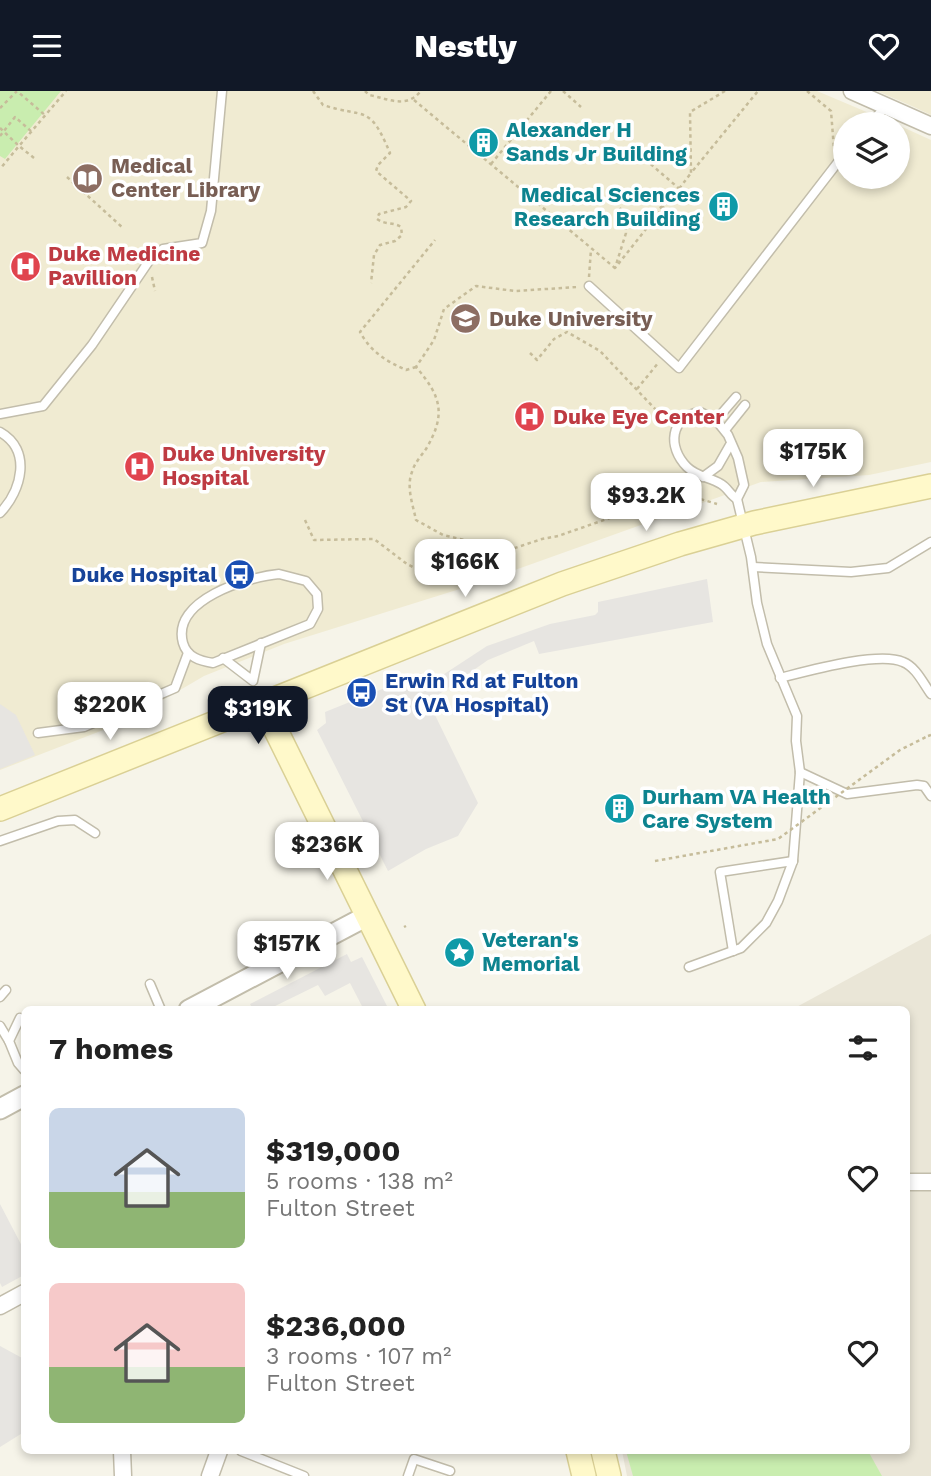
<!DOCTYPE html>
<html lang="en">
<head>
<meta charset="utf-8">
<style>
  body { margin:0; font-family:"Work Sans",sans-serif; background:#f2f2f2; color:#222; height:100vh; display:flex; flex-direction:column; font-size:26px; white-space:nowrap }
  * { box-sizing:border-box; margin:0 }
  p { font-size:23px; color:#767676 }
  .icon { flex:none; width:38px; height:38px; fill:none; stroke:currentColor; stroke-width:2; stroke-linecap:round; stroke-linejoin:round }
  .map { position:relative; flex:1; overflow:hidden }
  .drawer { position:absolute; left:21px; top:915px; width:889px; height:448px; display:flex; flex-direction:column; background:#fff; border-radius:10px; box-shadow:0 4px 10px #0003 }
  .drawer>* { flex:none }
  .tools { position:absolute; left:833px; top:21px; display:grid; gap:14px }
  .tools a { display:grid; place-items:center; width:77px; height:77px; border-radius:50%; background:#fff; box-shadow:0 4px 10px #0003; font-size:35px }
  .price { position:absolute; translate:-50% -60px; padding:0 16px; border-radius:14px; background:#fff; color:#222; font-size:23px; line-height:46px; filter:drop-shadow(0 2px 4px #0008) }
  .price::after { content:''; position:absolute; left:50%; top:42px; width:21px; height:16px; margin-left:-10px; background:inherit; clip-path:polygon(0 0,100% 0,50% 100%) }
  .price.active { background:#111827; color:#fff }
  ul { padding:0; list-style:none }
  li { display:flex; align-items:center; gap:21px; height:175px; padding:0 28px }
  li span { display:grid; place-items:center; flex:none; width:196px; height:140px; border-radius:10px; color:#555 }
  li>.icon { margin-inline-start:auto }
  span .icon { width:84px; height:84px; fill:#fffc; stroke-width:1 }
  li b { font-size:30px }
  h2 { display:flex; justify-content:space-between; align-items:center; height:84px; padding:0 28px; font-size:30px }
  header { display:flex; justify-content:space-between; align-items:center; height:91px; padding:0 28px; background:#111827; color:#fff; font-size:32px; font-weight:800 }
  .map>svg:first-child { display:block }
  .residential { fill:#eae6d7 }
  .education { fill:#f0ebd2 }
  .green { fill:#c9edaf }
  .parking { fill:#e7e5e1 }
  .lines { fill:none; stroke-linecap:round; stroke-linejoin:round }
  .service-casing { stroke:#c2bdab; stroke-width:11 }
  .minor-casing { stroke:#c2bdab; stroke-width:19 }
  .tertiary-casing { stroke:#c2bdab; stroke-width:23 }
  .secondary-casing { stroke:#dad095; stroke-width:26 }
  .path { stroke:#c6bc9a; stroke-width:2.5; stroke-dasharray:3.5 3.5; stroke-linecap:butt }
  .service { stroke:#fff; stroke-width:8 }
  .minor { stroke:#fff; stroke-width:16 }
  .tertiary { stroke:#fff; stroke-width:19 }
  .secondary { stroke:#fff9ca; stroke-width:23 }
  .path-bridge { stroke:#c6bc9a; stroke-width:2.5; stroke-dasharray:3.5 3.5; stroke-linecap:butt }
  .labels { text-anchor:middle; stroke-width:7; stroke-linejoin:round; paint-order:stroke }
  .culture-label { font-size:21px; font-weight:bold; fill:#0d838f; stroke:#fff; text-anchor:start }
  .education-label { font-size:21px; font-weight:bold; fill:#785e54; stroke:#fff; text-anchor:start }
  .health-label { font-size:21px; font-weight:bold; fill:#be3a42; stroke:#fff; text-anchor:start }
  .transit-label { font-size:21px; font-weight:bold; fill:#164399; stroke:#fff; text-anchor:end }
</style>
</head>
<body>
<header><svg class="icon" aria-label="menu" viewBox="0 0 24 24"><path d="M4 6h16M4 12h16M4 18h16"/></svg>Nestly<svg class="icon" aria-label="heart" viewBox="0 0 24 24"><path d="M12 20l-8-8c-3-5 5-10 8-4 3-6 11-1 8 4z"/></svg></header>
<div class="map">
<svg width="931" height="1385" viewBox="0 0 931 1385">
  <rect width="100%" height="100%" fill="#f6f4e9"/>
  <polygon class="residential" points="931,843 931,1385 627,1385 622,1360 906,1360 906,919 791,919"/>
  <g class="education">
    <polygon points="0,0 817,0 895,33 845,33 845,86 898,86 898,34 931,49 931,371 869,384 761,391 479,492 284,553 204,585 129,629 0,679"/>
    <polygon points="877,0 931,0 931,24 914,16"/>
  </g>
  <g class="green">
    <polygon points="0,0 61,0 5,68 0,65"/>
    <polygon points="626,1360 868,1360 882,1385 633,1385"/>
  </g>
  <g class="parking">
    <polygon points="707,488 713,531 539,563 534,550 488,569 435,606 434,622 478,712 458,745 426,758 388,780 317,639 326,632 325,621 422,582 425,589 432,591 487,555 550,533 595,524 598,521 598,511"/>
    <polygon points="0,613 16,624 35,664 0,678"/>
    <polygon points="347,863 351,871 362,866 389,919 364,919 350,892 325,905 318,894 267,919 253,919 250,913"/>
    <polygon points="0,1113 24,1159 24,1184 2,1196 0,1192"/>
    <polygon points="0,1255 24,1268 24,1341 0,1356"/>
  </g>
  <g class="lines">
    <defs>
      <g id="service">
        <polyline points="870,33 886,15"/>
        <polyline points="589,195 679,277 845,62"/>
        <path d="M700 321 716 329 728 344 738 367 744 394 737 408C730 404 728 397 721 393 710 386 697 386 687 376 667 356 670 326 700 321Z"/>
        <polyline points="0,323 43,315 92,254 149,170 163,158 202,152 211,120 222,0"/>
        <polyline points="716,329 736,306"/>
        <polyline points="725,339 745,314"/>
        <path d="M0 341C32 359 22 399 0 422"/>
        <polyline points="703,386 718,375 730,354"/>
        <polyline points="753,476 851,481 888,477 931,451"/>
        <path d="M279 483 306 490 317 503 318 518 310 533 213 572C200 570 187 566 183 552 171 509 247 486 279 483Z"/>
        <polyline points="223,567 253,590 261,552"/>
        <path d="M780 587C808 580 879 560 903 571 916 576 923 592 931 603"/>
        <polyline points="38,642 84,636 175,597 188,562"/>
        <polyline points="800,681 847,703 917,694 924,695 931,705"/>
        <polyline points="0,750 58,730 75,729 95,742"/>
        <polyline points="733,860 720,781 793,770"/>
        <polyline points="689,876 741,857 766,832 778,810 793,770 800,681 796,650 797,625 767,553 757,512 751,466 737,408"/>
        <polyline points="150,893 161,919"/>
        <polyline points="0,906 6,899"/>
        <polyline points="20,927 9,950 18,972 24,979"/>
        <polyline points="0,935 9,950"/>
        <polyline points="241,1360 304,1385"/>
        <polyline points="408,1385 414,1368 450,1380"/>
      </g>
      <g id="minor">
        <polyline points="852,0 931,35"/>
        <polyline points="906,1091 931,1091"/>
        <polyline points="0,1215 24,1202"/>
        <polyline points="122,1360 123,1385"/>
        <polyline points="210,1385 219,1360"/>
      </g>
      <g id="tertiary">
        <polyline points="189,919 367,825"/>
        <polyline points="0,1018 24,1005"/>
      </g>
      <g id="secondary">
        <polyline points="263,613 414,919"/>
        <polyline points="0,718 562,493 680,453 754,432 931,395"/>
        <polyline points="578,1360 584,1385"/>
        <polyline points="603,1360 609,1385"/>
      </g>
    </defs>
    <use href="#service" class="service-casing"/>
    <use href="#minor" class="minor-casing"/>
    <use href="#tertiary" class="tertiary-casing"/>
    <use href="#secondary" class="secondary-casing"/>
    <g class="path">
      <path d="M313 0 323 14C366 28 369 12 390 62L378 74 376 80 411 110 406 116 379 123 377 128C385 134 394 131 401 136L402 144 395 150 380 154 374 164 371 192"/>
      <path d="M365 0 369 4C389 8 406 18 421 0"/>
      <polyline points="563,0 581,16"/>
      <polyline points="725,0 690,21 691,82 758,0"/>
      <polyline points="807,0 831,20 834,58"/>
      <polyline points="414,9 615,177"/>
      <polyline points="0,17 17,0 46,25"/>
      <polyline points="0,37 19,55 0,78"/>
      <polyline points="0,45 15,26 32,41"/>
      <polyline points="640,64 689,106"/>
      <polyline points="34,67 19,55 66,0"/>
      <polyline points="491,73 551,0"/>
      <polyline points="67,86 123,137"/>
      <path d="M614 104 625 128C664 122 668 112 691 82"/>
      <polyline points="625,128 626,142 615,177 666,113"/>
      <polyline points="152,186 155,200"/>
      <polyline points="589,186 591,158"/>
      <polyline points="530,262 537,269 554,248 567,241 600,260 657,320"/>
      <path d="M416 276 406 279C386 270 371 261 360 241L435 149"/>
      <polyline points="637,298 659,271"/>
      <polyline points="305,429 314,449 374,448 407,473 430,485 542,448 558,445 673,405 684,403 717,413"/>
      <path d="M471 472 469 450 443 444 416 429C413 414 406 396 412 381 414 373 421 365 426 358 446 324 442 306 416 276L434 249 444 218 476 195 515 200 578 196"/>
      <polyline points="928,645 931,644"/>
      <polyline points="404,836 406,835"/>
    </g>
    <use href="#service" class="service"/>
    <use href="#minor" class="minor"/>
    <use href="#tertiary" class="tertiary"/>
    <use href="#secondary" class="secondary"/>
    <polyline class="path-bridge" points="655,770 778,748 900,659 928,645"/>
  </g>
  <defs>
    <symbol id="building-disc" viewBox="-11 -11 22 22"><circle r="9.5" fill="#0f9aa8" stroke="#fff"/><path d="M-4-6H4V6H1V3H-1V6H-4ZM-2.5-4.3h1.7v1.8h-1.7ZM.8-4.3h1.7v1.8H.8ZM-2.5-1h1.7V.8h-1.7ZM.8-1h1.7V.8H.8Z" fill="#fff"/></symbol>
    <symbol id="library-disc" viewBox="-11 -11 22 22"><circle r="9.5" fill="#8d6e63" stroke="#fff"/><path d="M-6-4Q-3-5.5-.7-3.5V5Q-3 3-6 4ZM6-4Q3-5.5 .7-3.5V5Q3 3 6 4Z" fill="#fff"/></symbol>
    <symbol id="hospital-disc" viewBox="-11 -11 22 22"><circle r="9.5" fill="#e0444e" stroke="#fff"/><path d="M-5-5h3v3.5h4V-5h3V5h-3V1.5h-4V5h-3Z" fill="#fff"/></symbol>
    <symbol id="university-disc" viewBox="-11 -11 22 22"><circle r="9.5" fill="#8d6e63" stroke="#fff"/><path d="M0-5L7-2L0 1L-7-2ZM-4 1L0 2.5L4 1V4Q0 6-4 4Z" fill="#fff"/></symbol>
    <symbol id="bus-disc" viewBox="-11 -11 22 22"><circle r="9.5" fill="#1a4fb4" stroke="#fff"/><path d="M-5-6H5V4H4V6H2V4H-2V6H-4V4H-5ZM-3.5-4V0h7V-4ZM-3.5 1.2v1.5H-2V1.2ZM2 1.2v1.5H3.5V1.2Z" fill="#fff"/></symbol>
    <symbol id="sight-disc" viewBox="-11 -11 22 22"><circle r="9.5" fill="#0f9aa8" stroke="#fff"/><path d="M0-6L1.8-2.2L6-1.7L2.9 1.2L3.7 5.4L0 3.3L-3.7 5.4L-2.9 1.2L-6-1.7L-1.8-2.2Z" fill="#fff"/></symbol>
  </defs>
  <g fill-rule="evenodd">
    <use href="#building-disc" x="466" y="34" width="35" height="35"/>
    <use href="#library-disc" x="70" y="70" width="35" height="35"/>
    <use href="#building-disc" x="706" y="98" width="35" height="35"/>
    <use href="#hospital-disc" x="8" y="158" width="35" height="35"/>
    <use href="#university-disc" x="448" y="210" width="35" height="35"/>
    <use href="#hospital-disc" x="512" y="308" width="35" height="35"/>
    <use href="#hospital-disc" x="122" y="358" width="35" height="35"/>
    <use href="#bus-disc" x="222" y="466" width="35" height="35"/>
    <use href="#bus-disc" x="344" y="584" width="35" height="35"/>
    <use href="#building-disc" x="602" y="700" width="35" height="35"/>
    <use href="#sight-disc" x="442" y="844" width="35" height="35"/>
  </g>
  <g class="labels">
    <g class="culture-label">
      <text x="506" y="46">Alexander H<tspan x="506" dy="24">Sands Jr Building</tspan></text>
      <text x="700" y="111" text-anchor="end">Medical Sciences<tspan x="700" dy="24">Research Building</tspan></text>
      <text x="642" y="713">Durham VA Health<tspan x="642" dy="24">Care System</tspan></text>
      <text x="482" y="856">Veteran's<tspan x="482" dy="24">Memorial</tspan></text>
    </g>
    <g class="education-label">
      <text x="111" y="82">Medical<tspan x="111" dy="24">Center Library</tspan></text>
      <text x="489" y="235">Duke University</text>
    </g>
    <g class="health-label">
      <text x="48" y="170">Duke Medicine<tspan x="48" dy="24">Pavillion</tspan></text>
      <text x="553" y="333">Duke Eye Center</text>
      <text x="162" y="370">Duke University<tspan x="162" dy="24">Hospital</tspan></text>
    </g>
    <g class="transit-label">
      <text x="217" y="491">Duke Hospital</text>
      <text x="385" y="597" text-anchor="start">Erwin Rd at Fulton<tspan x="385" dy="24">St (VA Hospital)</tspan></text>
    </g>
  </g>
</svg>
<div class="tools">
<a><svg class="icon" aria-label="layers" viewBox="0 0 24 24"><path d="M12 4l9 5-9 5-9-5zM3 14l9 5 9-5"/></svg></a>
</div>
<b class="price" style="left:813px;top:398px">$175K</b>
<b class="price" style="left:646px;top:442px">$93.2K</b>
<b class="price" style="left:465px;top:508px">$166K</b>
<b class="price" style="left:110px;top:651px">$220K</b>
<b class="price active" style="left:258px;top:655px">$319K</b>
<b class="price" style="left:327px;top:791px">$236K</b>
<b class="price" style="left:287px;top:890px">$157K</b>
<section class="drawer">
<h2>7 homes<svg class="icon" aria-label="filters" viewBox="0 0 24 24"><path d="M4 7h16M4 17h16"/><circle cx="9" cy="7" r="2"/><circle cx="15" cy="17" r="2"/></svg></h2>
<ul>
<li><span style="background:linear-gradient(#c9d6e8 60%,#8fb573 0)"><svg class="icon" aria-label="home" viewBox="0 0 24 24"><path d="M3 11l9-7 9 7M6 9v11h12V9"/></svg></span><div><b>$319,000</b><p>5 rooms · 138 m²</p><p>Fulton Street</p></div><svg class="icon" aria-label="heart" viewBox="0 0 24 24"><path d="M12 20l-8-8c-3-5 5-10 8-4 3-6 11-1 8 4z"/></svg></li>
<li><span style="background:linear-gradient(#f6c9c9 60%,#8fb573 0)"><svg class="icon" aria-label="home" viewBox="0 0 24 24"><path d="M3 11l9-7 9 7M6 9v11h12V9"/></svg></span><div><b>$236,000</b><p>3 rooms · 107 m²</p><p>Fulton Street</p></div><svg class="icon" aria-label="heart" viewBox="0 0 24 24"><path d="M12 20l-8-8c-3-5 5-10 8-4 3-6 11-1 8 4z"/></svg></li>
</ul>
</section>
</div>
</body>
</html>
